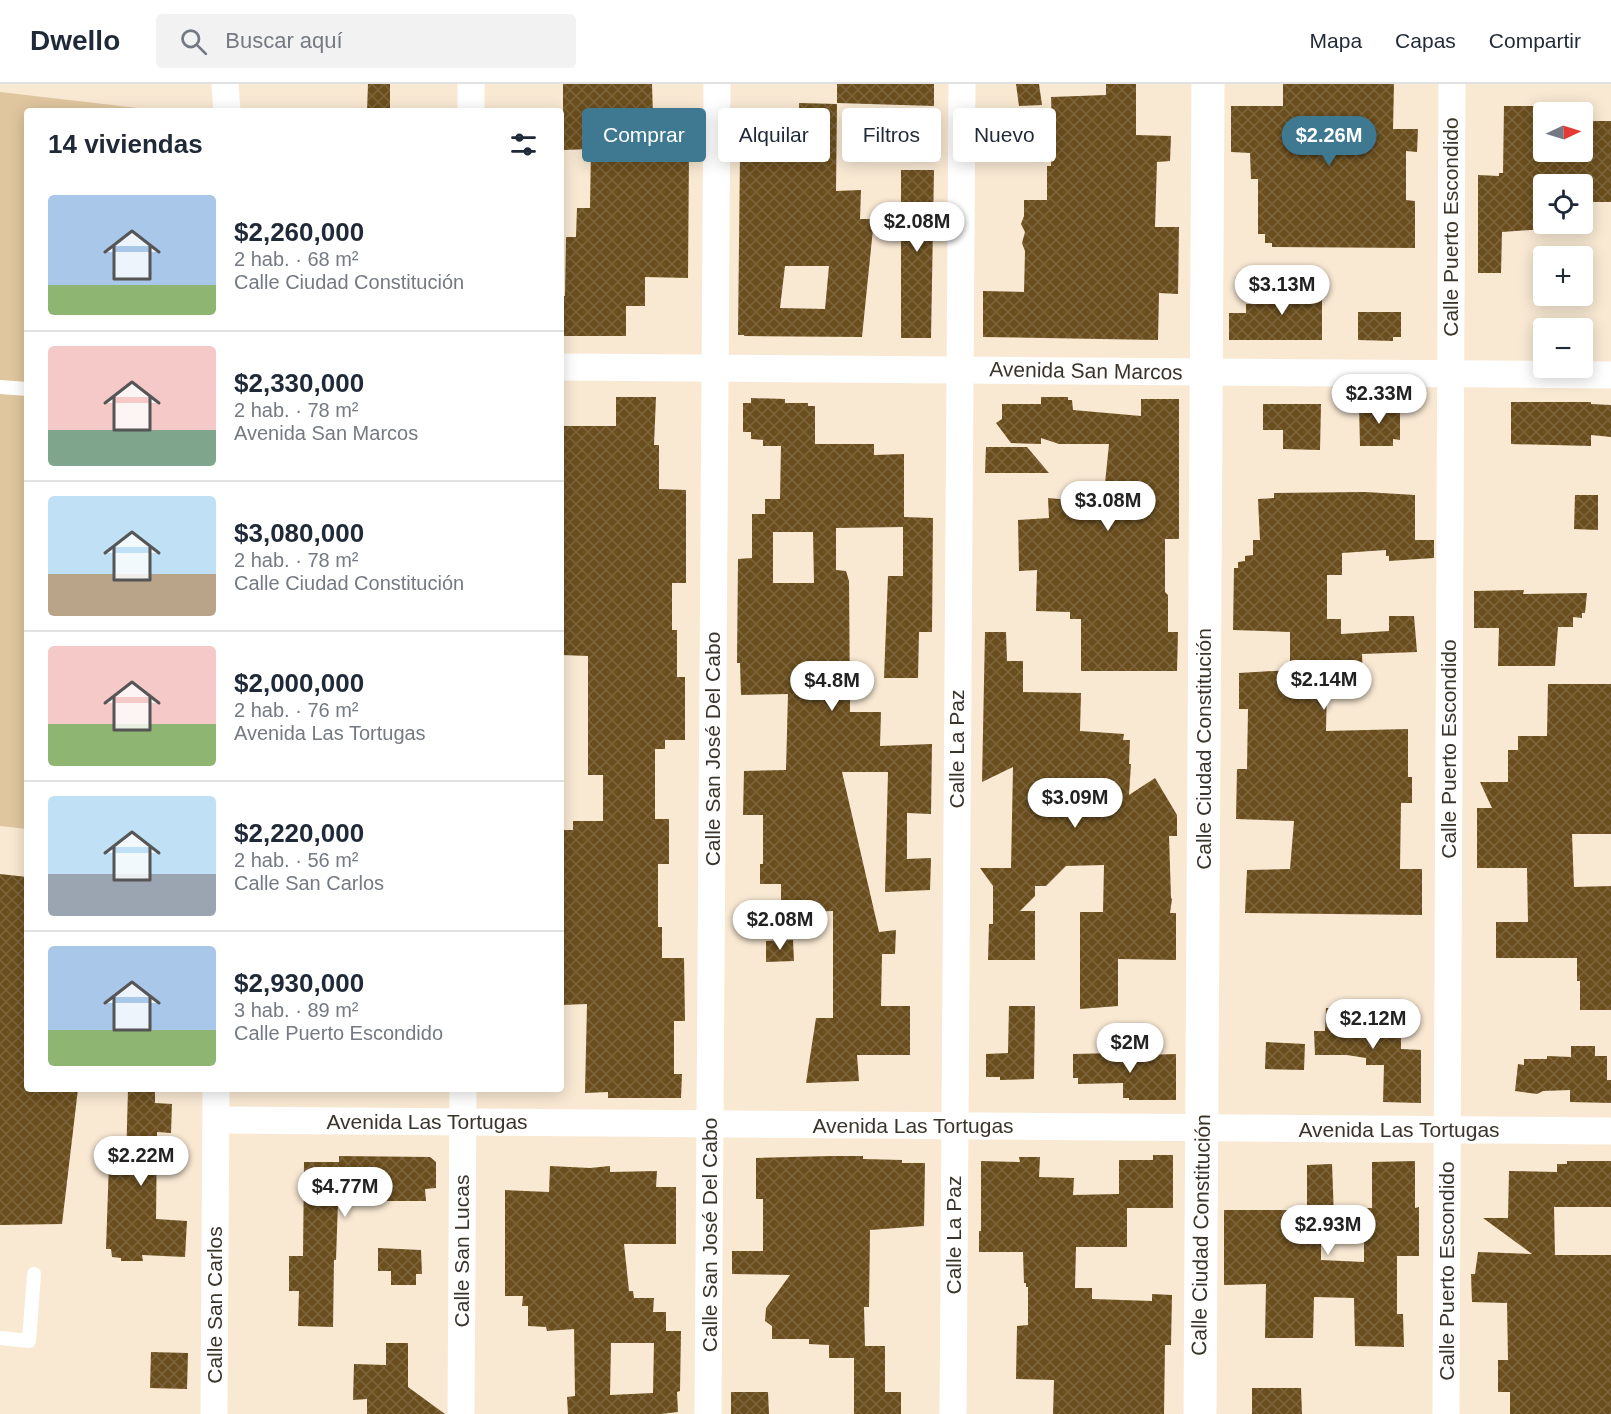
<!DOCTYPE html>
<html lang="es">
<head>
<meta charset="utf-8">
<style>
  body { margin:0; font-family:Helvetica,sans-serif; background:#f2f2f3; color:#1f2937; height:100vh; display:flex; flex-direction:column; font-size:22px; white-space:nowrap }
  * { box-sizing:border-box; margin:0 }
  p { font-size:20px; color:#747a83 }
  .icon { flex:none; width:33px; height:33px; fill:none; stroke:currentColor; stroke-width:2; stroke-linecap:round; stroke-linejoin:round }
  .map { position:relative; flex:1; overflow:hidden }
  .panel { position:absolute; left:24px; top:24px; width:540px; height:984px; display:flex; flex-direction:column; background:#fff; border-radius:6px; box-shadow:0 3px 15px #0003 }
  .panel>* { flex:none }
  .top-card { position:absolute; left:582px; top:24px; width:570px; height:54px; display:flex; gap:12px }
  .needle { width:39px; rotate:86deg }
  .controls { position:absolute; left:1533px; top:18px; display:grid; gap:12px }
  .controls a { display:grid; place-items:center; width:60px; height:60px; border-radius:6px; background:#fff; box-shadow:0 3px 15px #0003; font-size:30px }
  .price { position:absolute; translate:-50% -51px; padding:0 14px; border-radius:21px; background:#fff; color:#222; font-size:20px; line-height:39px; filter:drop-shadow(0 2px 3px #0008) }
  .price::after { content:''; position:absolute; left:50%; top:36px; width:18px; height:14px; margin-left:-9px; background:inherit; clip-path:polygon(0 0,100% 0,50% 100%) }
  .price.on { background:#3e7991; color:#fff }
  ul { padding:0; list-style:none }
  li { display:flex; align-items:center; gap:18px; height:150px; padding:0 24px }
  li+li { border-top:2px solid #e0e1e3 }
  li span { display:grid; place-items:center; flex:none; width:168px; height:120px; border-radius:6px; color:#555 }
  li>.icon { margin-inline-start:auto }
  span .icon { width:72px; height:72px; fill:#fffc; stroke-width:1 }
  li b { font-size:26px }
  h2 { display:flex; justify-content:space-between; align-items:center; height:72px; padding:0 24px; font-size:26px }
  .pill { padding:0 21px; border-radius:6px; background:#fff; box-shadow:0 3px 15px #0003; font-size:21px; line-height:54px }
  .pill.on { background:#3e7991; color:#fff }
  header { display:flex; align-items:center; gap:36px; box-sizing:border-box; height:84px; padding:0 30px; background:#fff; border-bottom:2px solid #e0e1e3 }
  header strong { font-size:28px }
  nav { display:flex; gap:33px; margin-inline-start:auto; font-size:21px }
  .search { width:420px; height:54px; background:#f2f2f3; display:flex; align-items:center; gap:15px; box-sizing:border-box; padding:0 21px; border-radius:6px; color:#747a83; font-size:22px }
  .map>svg:first-child { display:block }
  .park { fill:#e0c69f }
  .building { fill:url(#building-cross-hatch); fill-rule:evenodd }
  .lines { fill:none; stroke-linecap:round; stroke-linejoin:round }
  .lane { stroke:#fff; stroke-width:14 }
  .street { stroke:#fff; stroke-width:27 }
  .secondary { stroke:#fff; stroke-width:33 }
  .labels { text-anchor:middle; stroke-width:6; stroke-linejoin:round; paint-order:stroke }
  .street-label { font-size:21px; fill:#3a342b; stroke:#fff }
</style>
</head>
<body>
<header>
<strong>Dwello</strong>
<div class="search"><svg class="icon" aria-label="search" viewBox="0 0 24 24"><circle cx="10" cy="10" r="6"/><path d="M15 15l6 6"/></svg>Buscar aquí</div>
<nav><a>Mapa</a><a>Capas</a><a>Compartir</a></nav>
</header>
<div class="map">
<svg width="1611" height="1330" viewBox="0 0 1611 1330">
  <defs>
    <pattern id="building-cross-hatch" width="8" height="8" patternUnits="userSpaceOnUse" patternTransform="scale(1.5)"><rect width="8" height="8" fill="#6b4e1d"/><path d="M0 0l8 8M0 8l8-8" fill="none" stroke="#7d653d"/></pattern>
  </defs>
  <rect width="100%" height="100%" fill="#f9e9d3"/>
  <polygon class="park" points="0,8 164,27 27,27 27,745 0,742"/>
  <g class="building">
    <polygon points="368,0 390,0 390,27 367,27"/>
    <polygon points="563,0 652,0 654,65 689,66 688,194 645,193 645,222 626,222 626,252 561,252 561,212 565,212 566,153 576,153 577,124 590,124 591,65 563,66"/>
    <polygon points="837,0 934,0 934,22 837,19"/>
    <polygon points="1016,0 1039,0 1042,21 1019,22"/>
    <polygon points="1106,0 1136,0 1136,51 1171,52 1170,77 1157,78 1155,143 1179,143 1178,210 1159,209 1158,256 983,253 983,207 1024,208 1025,167 1022,159 1025,148 1021,140 1024,132 1024,116 1047,116 1047,82 1051,82 1051,72 1053,72 1051,13 1106,11"/>
    <polygon points="1283,0 1394,0 1393,45 1418,45 1417,68 1406,67 1406,116 1415,117 1415,164 1272,163 1272,159 1265,159 1265,150 1258,150 1258,95 1251,95 1250,69 1231,68 1231,22 1283,22"/>
    <path d="M799 19 837 20 836 107 861 106 860 135H874L862 253 744 252V251H738L740 68H787V57H800ZM785 182H829L825 225 780 224Z"/>
    <polygon points="1504,22 1544,22 1544,74 1582,74 1582,37 1611,37 1611,118 1590,118 1590,100 1544,100 1544,145 1502,148 1501,189 1478,189 1478,91 1499,92 1499,89 1503,89"/>
    <polygon points="901,86 934,86 931,254 901,254"/>
    <polygon points="1271,201 1322,202 1322,256 1229,256 1229,229 1246,229 1246,220 1271,220"/>
    <polygon points="1358,228 1401,228 1401,253 1393,253 1393,257 1358,256"/>
    <polygon points="616,313 656,313 654,361 659,361 659,405 686,406 686,499 672,499 672,546 677,546 677,593 685,593 685,656 665,656 665,665 655,665 655,735 669,735 669,780 658,780 658,843 662,843 662,874 684,874 685,937 674,937 674,990 682,990 681,1014 608,1014 608,1008 585,1009 587,920 561,921 561,746 573,746 573,737 603,737 603,691 588,691 588,572 561,571 561,342 616,342"/>
    <polygon points="1041,313 1068,313 1068,316 1072,316 1073,326 1141,332 1141,315 1179,315 1179,455 1165,455 1165,508 1168,511 1168,548 1178,548 1177,587 1081,587 1081,535 1070,535 1070,528 1036,527 1037,486 1019,487 1018,436 1049,434 1048,414 1103,419 1109,360 1059,360 1041,354 1041,360 1011,359 996,339 1002,335 1002,320 1041,320"/>
    <path d="M751 314 785 315V319H808V322H815V360H874V371L904 370V433L933 434 932 548H919L918 594H884L888 492H903V443L836 444V486L846 487 849 497 850 628H881L880 662 932 660 931 730 907 729V775L931 774 930 806 885 808 888 688H842L879 848 896 846 895 870H882L881 922H910V971H857L859 997 806 999 816 934H833V827L781 829V800H760V780H763V731H743L744 687 786 686 788 610 741 611 740 579H737L738 475 752 474V430H765V415H780L781 362H763V356L751 355V348H743V319H751ZM773 448H813L814 499H773Z"/>
    <polygon points="1511,318 1591,318 1591,320 1611,321 1611,353 1591,351 1591,362 1511,360"/>
    <polygon points="1263,320 1321,320 1320,366 1283,365 1283,346 1263,346"/>
    <polygon points="1359,322 1400,322 1400,356 1393,355 1393,362 1360,362"/>
    <polygon points="986,363 1027,363 1049,389 985,389"/>
    <polygon points="1365,408 1415,411 1415,456 1434,456 1434,474 1389,477 1389,472 1386,472 1386,466 1342,469 1342,491 1327,491 1327,535 1341,535 1341,550 1389,547 1389,532 1414,532 1417,568 1362,570 1363,598 1352,600 1327,601 1326,647 1408,645 1408,693 1412,693 1412,719 1401,719 1400,785 1422,785 1422,831 1245,829 1247,786 1290,785 1294,737 1236,735 1237,685 1247,685 1248,625 1239,625 1239,589 1290,586 1290,548 1233,546 1234,484 1238,484 1238,478 1245,477 1245,472 1253,471 1253,456 1260,456 1258,415 1274,414 1274,409"/>
    <polygon points="1575,411 1598,411 1598,446 1574,445"/>
    <polygon points="1524,506 1523,510 1587,509 1585,529 1582,529 1582,534 1573,533 1573,543 1558,543 1555,582 1498,582 1499,544 1474,544 1474,507"/>
    <polygon points="985,548 1006,548 1007,577 1023,577 1023,608 1081,609 1080,647 1124,650 1123,656 1130,656 1129,680 1131,680 1129,711 1155,694 1177,731 1177,752 1169,752 1171,814 1172,815 1170,829 1176,829 1176,876 1118,875 1118,922 1080,925 1080,828 1103,828 1104,781 1066,782 1046,802 1035,802 1035,812 1020,827 1035,827 1035,876 988,876 989,840 993,840 993,802 980,784 1011,784 1013,683 982,698"/>
    <polygon points="1548,600 1611,600 1611,750 1572,750 1574,803 1611,802 1611,926 1580,926 1580,897 1577,897 1577,874 1496,874 1496,838 1528,838 1527,784 1477,784 1477,724 1492,724 1480,698 1508,698 1508,666 1518,666 1518,652 1547,652"/>
    <polygon points="0,790 27,793 27,1005 78,1005 62,1140 0,1141"/>
    <polygon points="793,856 794,877 766,878 766,857"/>
    <polygon points="1009,922 1035,922 1034,995 1000,996 1000,993 986,993 986,970 1008,969"/>
    <polygon points="1326,924 1376,924 1375,943 1401,943 1401,965 1421,966 1421,1019 1383,1018 1384,981 1366,981 1366,974 1347,971 1315,971 1314,947 1325,947"/>
    <polygon points="1266,958 1305,960 1304,986 1265,985"/>
    <polygon points="1571,962 1595,962 1595,972 1607,972 1607,996 1611,996 1611,1019 1570,1018 1570,1006 1543,1007 1537,1010 1515,1007 1518,980 1524,981 1524,975 1547,975 1547,972 1571,973"/>
    <polygon points="1116,969 1116,972 1176,970 1176,1016 1129,1016 1129,1014 1123,1014 1123,999 1078,1000 1078,994 1073,994 1073,970"/>
    <polygon points="128,1005 155,1005 155,1019 172,1020 171,1049 157,1048 156,1135 187,1137 185,1173 142,1171 143,1177 121,1177 121,1174 112,1173 111,1165 106,1165 109,1078 126,1078"/>
    <polygon points="1153,1071 1173,1071 1173,1124 1127,1124 1127,1163 1076,1163 1075,1204 1092,1204 1092,1215 1152,1217 1152,1210 1172,1211 1171,1261 1165,1261 1164,1330 1053,1330 1054,1296 1016,1295 1017,1242 1028,1241 1028,1203 1026,1203 1026,1199 1024,1199 1023,1168 979,1168 979,1147 981,1147 981,1077 1020,1078 1019,1073 1040,1073 1039,1093 1074,1094 1073,1111 1119,1110 1119,1076 1153,1076"/>
    <polygon points="339,1072 430,1073 436,1078 436,1104 425,1105 426,1117 338,1117 336,1176 334,1176 333,1243 298,1242 299,1207 289,1207 289,1172 303,1172 304,1078 339,1078"/>
    <polygon points="831,1072 863,1072 863,1075 902,1076 902,1079 925,1079 924,1142 870,1146 869,1223 864,1223 865,1262 885,1262 885,1308 901,1308 901,1330 854,1330 854,1274 829,1274 829,1261 809,1260 809,1255 772,1255 772,1242 765,1237 766,1224 790,1191 732,1190 732,1167 763,1167 763,1115 756,1115 756,1074"/>
    <polygon points="1415,1077 1415,1124 1419,1123 1419,1172 1397,1172 1397,1230 1403,1230 1404,1263 1355,1262 1354,1214 1314,1213 1313,1254 1265,1254 1266,1200 1224,1201 1224,1126 1307,1126 1307,1081 1332,1080 1334,1133 1321,1133 1321,1176 1364,1178 1364,1124 1372,1124 1372,1078"/>
    <polygon points="1567,1077 1611,1077 1611,1123 1554,1123 1555,1171 1611,1171 1611,1330 1510,1330 1510,1308 1498,1308 1498,1276 1508,1276 1507,1219 1472,1218 1471,1190 1475,1190 1478,1168 1532,1170 1483,1134 1508,1134 1509,1087 1557,1088 1557,1080 1567,1080"/>
    <path d="M550 1082 590 1084 610 1082V1088L657 1087 656 1103H676V1160H624L629 1207H633L634 1214H654L653 1228H666V1247H681L680 1307 677 1308 678 1328 661 1330H568L567 1313 575 1312 574 1245 547 1247 546 1243 528 1242V1222H522L523 1212H505V1106L549 1108ZM611 1259H654L653 1309 610 1311Z"/>
    <polygon points="378,1164 421,1166 422,1190 416,1190 416,1201 391,1201 391,1187 378,1187"/>
    <polygon points="386,1259 408,1259 408,1303 445,1330 367,1330 367,1315 353,1316 354,1280 386,1281"/>
    <polygon points="151,1268 188,1269 187,1305 150,1304"/>
    <polygon points="1252,1304 1301,1304 1302,1330 1252,1330"/>
    <polygon points="731,1308 768,1308 769,1330 731,1330"/>
  </g>
  <g class="lines">
    <g class="lane">
      <polyline points="0,303 27,305"/>
      <polyline points="0,1254 29,1257 34,1190"/>
    </g>
    <g class="street">
      <polyline points="225,0 227,27"/>
      <polyline points="471,27 471,0"/>
      <polyline points="561,283 1611,291"/>
      <polyline points="216,1036 1611,1047"/>
      <polyline points="214,1330 216,1005"/>
      <polyline points="461,1330 463,1005"/>
      <polyline points="708,1330 717,0"/>
      <polyline points="953,1330 962,0"/>
      <polyline points="1446,1330 1452,0"/>
    </g>
    <polyline class="secondary" points="1200,1330 1208,0"/>
  </g>
  <g class="labels">
    <g class="street-label">
      <text transform="translate(1451 143) rotate(-90)" y="7">Calle Puerto Escondido</text>
      <text transform="translate(1086 287) rotate(1)" y="7">Avenida San Marcos</text>
      <text transform="translate(713 665) rotate(-90)" y="7">Calle San José Del Cabo</text>
      <text transform="translate(957 665) rotate(-90)" y="7">Calle La Paz</text>
      <text transform="translate(1204 665) rotate(-90)" y="7">Calle Ciudad Constitución</text>
      <text transform="translate(1449 665) rotate(-90)" y="7">Calle Puerto Escondido</text>
      <text x="427" y="1045">Avenida Las Tortugas</text>
      <text x="913" y="1049">Avenida Las Tortugas</text>
      <text x="1399" y="1053">Avenida Las Tortugas</text>
      <text transform="translate(710 1151) rotate(-90)" y="7">Calle San José Del Cabo</text>
      <text transform="translate(954 1151) rotate(-90)" y="7">Calle La Paz</text>
      <text transform="translate(1201 1151) rotate(-89)" y="7">Calle Ciudad Constitución</text>
      <text transform="translate(462 1167) rotate(-90)" y="7">Calle San Lucas</text>
      <text transform="translate(1447 1187) rotate(-90)" y="7">Calle Puerto Escondido</text>
      <text transform="translate(215 1221) rotate(-90)" y="7">Calle San Carlos</text>
    </g>
  </g>
</svg>
<div class="controls">
<a><svg class="needle" viewBox="-14 -14 28 28"><path d="M0-13l5 13h-10z" fill="#e53935"/><path d="M0 13l5-13h-10z" fill="#747a83"/></svg></a>
<a><svg class="icon" aria-label="locate" viewBox="0 0 24 24"><circle cx="12" cy="12" r="6"/><path d="M12 2v4M12 18v4M2 12h4M18 12h4"/></svg></a>
<a>+</a>
<a>−</a>
</div>
<b class="price on" style="left:1329px;top:83px">$2.26M</b>
<b class="price" style="left:917px;top:169px">$2.08M</b>
<b class="price" style="left:1282px;top:232px">$3.13M</b>
<b class="price" style="left:1379px;top:341px">$2.33M</b>
<b class="price" style="left:1108px;top:448px">$3.08M</b>
<b class="price" style="left:1324px;top:627px">$2.14M</b>
<b class="price" style="left:832px;top:628px">$4.8M</b>
<b class="price" style="left:1075px;top:745px">$3.09M</b>
<b class="price" style="left:780px;top:867px">$2.08M</b>
<b class="price" style="left:1373px;top:966px">$2.12M</b>
<b class="price" style="left:1130px;top:990px">$2M</b>
<b class="price" style="left:141px;top:1103px">$2.22M</b>
<b class="price" style="left:345px;top:1134px">$4.77M</b>
<b class="price" style="left:1328px;top:1172px">$2.93M</b>
<div class="top-card">
<a class="pill on">Comprar</a>
<a class="pill">Alquilar</a>
<a class="pill">Filtros</a>
<a class="pill">Nuevo</a>
</div>
<section class="panel">
<h2>14 viviendas<svg class="icon" aria-label="filters" viewBox="0 0 24 24"><path d="M4 7h16M4 17h16"/><circle cx="9" cy="7" r="2"/><circle cx="15" cy="17" r="2"/></svg></h2>
<ul>
<li><span style="background:linear-gradient(#a9c7e8 75%,#8fb573 0)"><svg class="icon" aria-label="home" viewBox="0 0 24 24"><path d="M3 11l9-7 9 7M6 9v11h12V9"/></svg></span><div><b>$2,260,000</b><p>2 hab. · 68 m²</p><p>Calle Ciudad Constitución</p></div></li>
<li><span style="background:linear-gradient(#f6c9c9 70%,#7fa58c 0)"><svg class="icon" aria-label="home" viewBox="0 0 24 24"><path d="M3 11l9-7 9 7M6 9v11h12V9"/></svg></span><div><b>$2,330,000</b><p>2 hab. · 78 m²</p><p>Avenida San Marcos</p></div></li>
<li><span style="background:linear-gradient(#bfe0f5 65%,#b9a48a 0)"><svg class="icon" aria-label="home" viewBox="0 0 24 24"><path d="M3 11l9-7 9 7M6 9v11h12V9"/></svg></span><div><b>$3,080,000</b><p>2 hab. · 78 m²</p><p>Calle Ciudad Constitución</p></div></li>
<li><span style="background:linear-gradient(#f6c9c9 65%,#8fb573 0)"><svg class="icon" aria-label="home" viewBox="0 0 24 24"><path d="M3 11l9-7 9 7M6 9v11h12V9"/></svg></span><div><b>$2,000,000</b><p>2 hab. · 76 m²</p><p>Avenida Las Tortugas</p></div></li>
<li><span style="background:linear-gradient(#bfe0f5 65%,#9aa5b1 0)"><svg class="icon" aria-label="home" viewBox="0 0 24 24"><path d="M3 11l9-7 9 7M6 9v11h12V9"/></svg></span><div><b>$2,220,000</b><p>2 hab. · 56 m²</p><p>Calle San Carlos</p></div></li>
<li><span style="background:linear-gradient(#a9c7e8 70%,#8fb573 0)"><svg class="icon" aria-label="home" viewBox="0 0 24 24"><path d="M3 11l9-7 9 7M6 9v11h12V9"/></svg></span><div><b>$2,930,000</b><p>3 hab. · 89 m²</p><p>Calle Puerto Escondido</p></div></li>
</ul>
</section>
</div>
</body>
</html>
